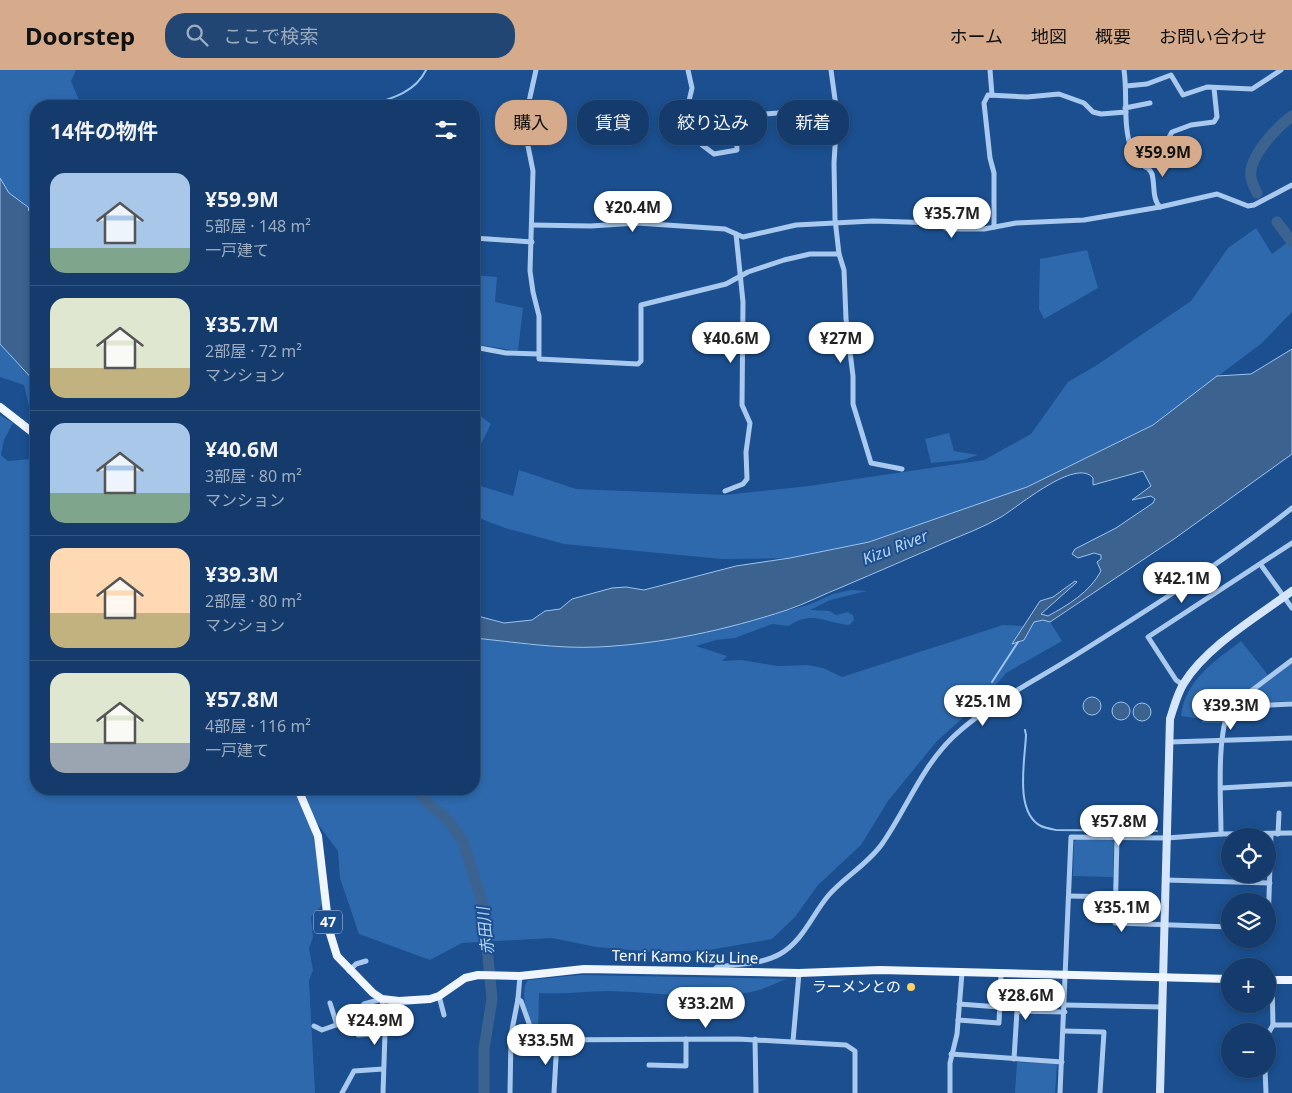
<!DOCTYPE html>
<html lang="ja">
<head>
<meta charset="utf-8">
<style>
  body { margin:0; font-family:"Noto Sans","Noto Sans JP",sans-serif; background:#214673; color:#f1f3f6; height:100vh; display:flex; flex-direction:column; font-size:19px; white-space:nowrap }
  * { box-sizing:border-box; margin:0 }
  p { font-size:16px; color:#9dadc1 }
  .icon { flex:none; width:28px; height:28px; fill:none; stroke:currentColor; stroke-width:2; stroke-linecap:round; stroke-linejoin:round }
  .map { position:relative; flex:1; overflow:hidden }
  .sheet { position:absolute; left:30px; top:30px; width:450px; height:695px; display:flex; flex-direction:column; background:#143b6b; border-radius:20px; box-shadow:0 2px 8px #0003,0 0 0 1px #33557e }
  .sheet>* { flex:none }
  .guide { position:absolute; left:495px; top:30px; width:475px; height:45px; display:flex; gap:10px }
  .controls { position:absolute; left:1221px; top:758px; display:grid; gap:10px }
  .controls a { display:grid; place-items:center; width:55px; height:55px; border-radius:50%; background:#143b6b; box-shadow:0 2px 8px #0003,0 0 0 1px #33557e; font-size:25px }
  .price { position:absolute; translate:-50% -42px; padding:0 11px; border-radius:18px; background:#fff; color:#222; font-size:16px; line-height:32px; filter:drop-shadow(0 1px 2px #0008) }
  .price::after { content:''; position:absolute; left:50%; top:30px; width:15px; height:11px; margin-left:-8px; background:inherit; clip-path:polygon(0 0,100% 0,50% 100%) }
  .price.active { background:#d6ab8b; color:#111 }
  ul { padding:0; list-style:none }
  li { display:flex; align-items:center; gap:15px; height:125px; padding:0 20px }
  li+li { border-top:1px solid #33557e }
  li span { display:grid; place-items:center; flex:none; width:140px; height:100px; border-radius:15px; color:#555 }
  li>.icon { margin-inline-start:auto }
  span .icon { width:60px; height:60px; fill:#fffc; stroke-width:1 }
  li b { font-size:21px }
  h2 { display:flex; justify-content:space-between; align-items:center; height:60px; padding:0 20px; font-size:21px }
  .chip { padding:0 18px; border-radius:20px; background:#143b6b; box-shadow:0 2px 8px #0003,0 0 0 1px #33557e; font-size:18px; line-height:45px }
  .chip.active { background:#d6ab8b; color:#111 }
  header { display:flex; align-items:center; gap:30px; box-sizing:border-box; height:70px; padding:0 25px; background:#d6ab8b; color:#111 }
  header strong { font-size:24px }
  nav { display:flex; gap:28px; margin-inline-start:auto; font-size:18px }
  .search { width:350px; height:45px; background:#214673; display:flex; align-items:center; gap:12px; box-sizing:border-box; padding:0 18px; border-radius:20px; color:#9dadc1; font-size:19px }
  .map>svg:first-child { display:block }
  .green { fill:#2e69ad }
  .water { fill:#3c6290; stroke:#9cc4f0 }
  .lines { fill:none; stroke-linecap:round; stroke-linejoin:round }
  .stream { stroke:#9cc4f0; stroke-width:2 }
  .river { stroke:#3c6290; stroke-width:11 }
  .street { stroke:#a9c9ee; stroke-width:5 }
  .secondary { stroke:#d6e6fa; stroke-width:8 }
  .primary { stroke:#f0f6ff; stroke-width:8 }
  .poi-dot { fill:#ffd166; stroke:#1b4f8f; stroke-width:2 }
  .labels { text-anchor:middle; stroke-width:4; stroke-linejoin:round; paint-order:stroke }
  .shield { fill:#1b4f8f; stroke:#bbcadd; stroke-width:1 }
  .shield-label { font-size:14px; font-weight:bold; fill:#fff }
  .street-label { font-size:15px; fill:#fff; stroke:#1b4f8f }
  .poi-label { font-size:15px; fill:#fff; stroke:#1b4f8f; text-anchor:end }
  .water-label { font-size:16px; font-style:italic; fill:#b5d3f5; stroke:#1b4f8f }
</style>
</head>
<body>
<header>
<strong>Doorstep</strong>
<div class="search"><svg class="icon" aria-label="search" viewBox="0 0 24 24"><circle cx="10" cy="10" r="6"/><path d="M15 15l6 6"/></svg>ここで検索</div>
<nav><a>ホーム</a><a>地図</a><a>概要</a><a>お問い合わせ</a></nav>
</header>
<div class="map">
<svg width="1292" height="1023" viewBox="0 0 1292 1023">
  <rect width="100%" height="100%" fill="#1b4f8f"/>
  <g class="green">
    <polygon points="0,0 76,0 71,11 79,30 86,36 36,36 36,159 28,137 9,123 0,108"/>
    <polygon points="1256,158 1272,184 1292,169 1292,242 1262,273 1153,355 1027,417 869,472 790,488 722,489 564,474 505,458 474,446 474,414 513,426 519,400 576,419 725,425 809,416 984,390 1031,364 1068,312 1097,295 1191,231 1228,178"/>
    <polygon points="1087,180 1098,218 1044,249 1039,239 1040,189"/>
    <polygon points="474,205 497,207 495,232 523,238 518,281 474,274"/>
    <polygon points="0,274 36,313 36,356 33,353 24,315 0,307"/>
    <polygon points="474,341 491,354 480,376 474,373"/>
    <polygon points="0,345 13,353 4,370 1,385 8,391 31,389 36,395 36,719 295,719 313,763 323,834 311,847 313,867 309,878 313,900 309,911 315,1023 0,1023"/>
    <polygon points="949,363 954,381 978,385 963,390 931,393 925,369"/>
    <path d="M851 520 867 521 830 530 810 540 830 541 836 545 848 542 853 545 854 550 849 555C824 553 812 540 789 556L772 554 735 568 716 570 696 576 727 586 722 591 741 590 778 596 808 595 823 598 842 607 1003 555 1024 556 1013 574 1024 570 1034 552 1043 550 1050 552 1062 571 1006 603 983 630 937 671 888 731 861 775 818 815 795 847 772 869 709 880 655 882 596 877 552 868 462 873 430 890 359 864 340 808 338 781 314 749 301 719H474V568L533 575 740 554 811 534 833 524Z"/>
    <path d="M1241 571 1268 605 1230 636 1212 623 1203 640 1223 646 1222 653H1202V649L1181 646C1185 610 1215 591 1241 571Z"/>
    <polygon points="1292,593 1292,631 1249,633 1247,627"/>
    <polygon points="1077,769 1114,770 1113,807 1073,806 1074,772"/>
    <path d="M580 905 787 909C775 913 763 920 751 922 704 931 655 922 608 921 585 921 562 925 539 923L538 968C529 957 518 921 528 910Z"/>
    <polygon points="1017,992 1057,994 1055,1023 1015,1023"/>
  </g>
  <g class="water">
    <polygon points="0,108 9,123 28,137 36,159 36,313 0,274"/>
    <path d="M1292 279V384L1174 469 1050 552 1043 550 1034 552 1024 570 1012 574 1040 531 1053 527 1075 511 1077 512 1041 544 1048 546C1068 535 1090 522 1101 501L1097 492 1101 489V485L1094 483 1078 488 1072 484 1075 479 1116 458 1153 433 1155 429 1151 426 1132 430 1151 416 1143 401 1093 415V408C1076 387 1018 437 1001 447 984 457 965 464 946 472 912 487 877 502 842 517 824 524 805 534 787 540 726 560 662 574 598 577 557 579 515 572 474 568V545L504 553 532 550 545 541 560 539 572 529 612 518 626 517 644 520 736 496 790 488 869 472 1027 417 1153 355 1217 306 1251 304Z"/>
    <circle cx="1092" cy="636" r="9"/>
    <circle cx="1121" cy="641" r="9"/>
    <circle cx="1142" cy="642" r="9"/>
  </g>
  <g class="lines">
    <g class="stream">
      <path d="M367 36C390 29 415 23 426 0"/>
      <polyline points="29,140 36,139"/>
      <polyline points="992,612 1018,572"/>
      <path d="M1025 660 1026 665C1025 690 1014 742 1041 756 1045 758 1051 759 1056 760L1157 761"/>
    </g>
    <g class="river">
      <path d="M1257 123C1255 119 1252 113 1251 108 1247 88 1277 57 1292 46"/>
      <polyline points="1277,152 1292,172"/>
      <polyline points="416,719 428,733 448,750 463,771 483,835 492,929 484,979 484,1023"/>
    </g>
    <g class="street">
      <polyline points="536,0 526,45 525,61 533,101 530,201 533,222 539,246 539,289 638,294 641,291 641,235 726,214 748,202 784,190 810,184 839,184"/>
      <polyline points="831,0 837,44 834,93 835,149 839,184 844,200 846,249 853,306 853,334 871,393 902,399"/>
      <polyline points="990,0 992,25"/>
      <path d="M1124 0C1128 26 1122 55 1132 81 1135 91 1148 94 1152 104 1155 115 1152 129 1160 137"/>
      <polyline points="1126,16 1147,14 1171,5 1183,25 1207,17 1252,19 1281,0"/>
      <polyline points="1125,38 1150,33"/>
      <polyline points="686,44 692,18 688,0"/>
      <polyline points="702,75 714,84 737,80 736,59 751,45 778,43 788,39 804,38 837,44"/>
      <polyline points="1145,97 1164,76 1172,62 1191,55 1214,52 1217,47 1214,18"/>
      <polyline points="532,155 591,156 637,153 725,159 743,167 796,155 873,151 938,153 947,159 984,159 1016,153 1084,150 1160,137 1217,124 1248,136 1254,135 1292,115"/>
      <polyline points="994,157 994,103 990,88 984,33 988,25 1027,27 1059,24 1084,33 1093,42 1101,44 1126,42"/>
      <polyline points="474,168 532,172"/>
      <polyline points="474,277 506,283 538,284"/>
      <polyline points="725,421 743,414 747,409 746,382 750,353 742,335 743,232 736,164"/>
      <polyline points="1261,495 1292,538"/>
      <polyline points="1183,615 1176,610 1148,567 1292,473"/>
      <polyline points="1231,637 1292,634"/>
      <polyline points="1170,672 1292,668"/>
      <polyline points="1221,718 1292,714"/>
      <path d="M1221 764C1221 730 1216 666 1230 637L1292 590"/>
      <polyline points="1278,764 1279,743"/>
      <polyline points="1117,767 1115,853 1230,857"/>
      <polyline points="1166,810 1270,813"/>
      <polyline points="1069,826 1116,827"/>
      <polyline points="1268,858 1271,764"/>
      <polyline points="349,901 356,894 366,891"/>
      <path d="M713 901 717 897C737 894 763 894 780 884 803 871 812 845 828 826 844 807 867 795 882 774 907 738 921 698 953 667 990 632 1037 610 1079 583 1151 538 1225 491 1292 438"/>
      <polyline points="439,926 444,945"/>
      <polyline points="518,929 521,931 535,970 738,969 846,975 855,981 855,1023"/>
      <polyline points="330,933 337,955"/>
      <polyline points="959,934 999,937"/>
      <polyline points="1065,935 1162,937"/>
      <polyline points="958,950 999,953 1001,904"/>
      <polyline points="1273,955 1292,955"/>
      <polyline points="314,956 322,960 347,951 364,934 382,929 385,963 383,1023"/>
      <polyline points="1064,961 1104,962 1100,1023"/>
      <polyline points="1268,964 1273,955 1272,910"/>
      <polyline points="358,965 385,963"/>
      <polyline points="755,969 756,1023"/>
      <polyline points="793,971 799,903"/>
      <polyline points="951,984 1062,992"/>
      <polyline points="1014,989 1017,941 1065,942"/>
      <polyline points="649,995 686,996 686,969"/>
      <polyline points="1265,999 1266,1023"/>
      <polyline points="342,1023 354,1001 383,999"/>
      <polyline points="510,1023 511,965 518,929 520,906"/>
      <polyline points="554,1023 557,970"/>
      <polyline points="950,1023 950,993 957,964 962,903"/>
      <polyline points="1060,1023 1071,767 1167,768 1221,764 1292,763"/>
    </g>
    <path class="secondary" d="M1160 1023 1170 649C1174 637 1177 624 1184 613 1207 576 1257 547 1292 521"/>
    <g class="primary">
      <polyline points="0,337 36,365"/>
      <polyline points="298,719 318,766 329,860 337,886 373,923 382,929 399,931 430,929 439,926 465,908 478,905 520,906 584,899 799,903 880,900 1230,909"/>
      <polyline points="1268,910 1292,910"/>
    </g>
  </g>
  <circle class="poi-dot" cx="911" cy="917" r="5"/>
  <g class="labels">
    <rect class="shield" x="314" y="840.5" width="28" height="23" rx="4"/>
    <g class="shield-label">
      <text x="328" y="857">47</text>
    </g>
    <g class="street-label">
      <text transform="translate(685 887) rotate(1)" y="5">Tenri Kamo Kizu Line</text>
    </g>
    <g class="poi-label">
      <text x="901" y="922">ラーメンとの</text>
    </g>
    <g class="water-label">
      <text transform="translate(895 477) rotate(-21)" y="6">Kizu River</text>
      <text transform="translate(485 861) rotate(-96)" y="6">赤田川</text>
    </g>
  </g>
</svg>
<div class="controls">
<a><svg class="icon" aria-label="locate" viewBox="0 0 24 24"><circle cx="12" cy="12" r="6"/><path d="M12 2v4M12 18v4M2 12h4M18 12h4"/></svg></a>
<a><svg class="icon" aria-label="layers" viewBox="0 0 24 24"><path d="M12 4l9 5-9 5-9-5zM3 14l9 5 9-5"/></svg></a>
<a>+</a>
<a>−</a>
</div>
<b class="price active" style="left:1163px;top:108px">¥59.9M</b>
<b class="price" style="left:633px;top:163px">¥20.4M</b>
<b class="price" style="left:952px;top:169px">¥35.7M</b>
<b class="price" style="left:731px;top:294px">¥40.6M</b>
<b class="price" style="left:841px;top:294px">¥27M</b>
<b class="price" style="left:1182px;top:534px">¥42.1M</b>
<b class="price" style="left:983px;top:657px">¥25.1M</b>
<b class="price" style="left:1231px;top:661px">¥39.3M</b>
<b class="price" style="left:1119px;top:777px">¥57.8M</b>
<b class="price" style="left:1122px;top:863px">¥35.1M</b>
<b class="price" style="left:1026px;top:951px">¥28.6M</b>
<b class="price" style="left:706px;top:959px">¥33.2M</b>
<b class="price" style="left:375px;top:976px">¥24.9M</b>
<b class="price" style="left:546px;top:996px">¥33.5M</b>
<div class="guide">
<a class="chip active">購入</a>
<a class="chip">賃貸</a>
<a class="chip">絞り込み</a>
<a class="chip">新着</a>
</div>
<section class="sheet">
<h2>14件の物件<svg class="icon" aria-label="filters" viewBox="0 0 24 24"><path d="M4 7h16M4 17h16"/><circle cx="9" cy="7" r="2"/><circle cx="15" cy="17" r="2"/></svg></h2>
<ul>
<li><span style="background:linear-gradient(#a9c7e8 75%,#7fa58c 0)"><svg class="icon" aria-label="home" viewBox="0 0 24 24"><path d="M3 11l9-7 9 7M6 9v11h12V9"/></svg></span><div><b>¥59.9M</b><p>5部屋 · 148 m²</p><p>一戸建て</p></div></li>
<li><span style="background:linear-gradient(#dfe7d0 70%,#c2b280 0)"><svg class="icon" aria-label="home" viewBox="0 0 24 24"><path d="M3 11l9-7 9 7M6 9v11h12V9"/></svg></span><div><b>¥35.7M</b><p>2部屋 · 72 m²</p><p>マンション</p></div></li>
<li><span style="background:linear-gradient(#a9c7e8 70%,#7fa58c 0)"><svg class="icon" aria-label="home" viewBox="0 0 24 24"><path d="M3 11l9-7 9 7M6 9v11h12V9"/></svg></span><div><b>¥40.6M</b><p>3部屋 · 80 m²</p><p>マンション</p></div></li>
<li><span style="background:linear-gradient(#ffd9b3 65%,#c2b280 0)"><svg class="icon" aria-label="home" viewBox="0 0 24 24"><path d="M3 11l9-7 9 7M6 9v11h12V9"/></svg></span><div><b>¥39.3M</b><p>2部屋 · 80 m²</p><p>マンション</p></div></li>
<li><span style="background:linear-gradient(#dfe7d0 70%,#9aa5b1 0)"><svg class="icon" aria-label="home" viewBox="0 0 24 24"><path d="M3 11l9-7 9 7M6 9v11h12V9"/></svg></span><div><b>¥57.8M</b><p>4部屋 · 116 m²</p><p>一戸建て</p></div></li>
</ul>
</section>
</div>
</body>
</html>
